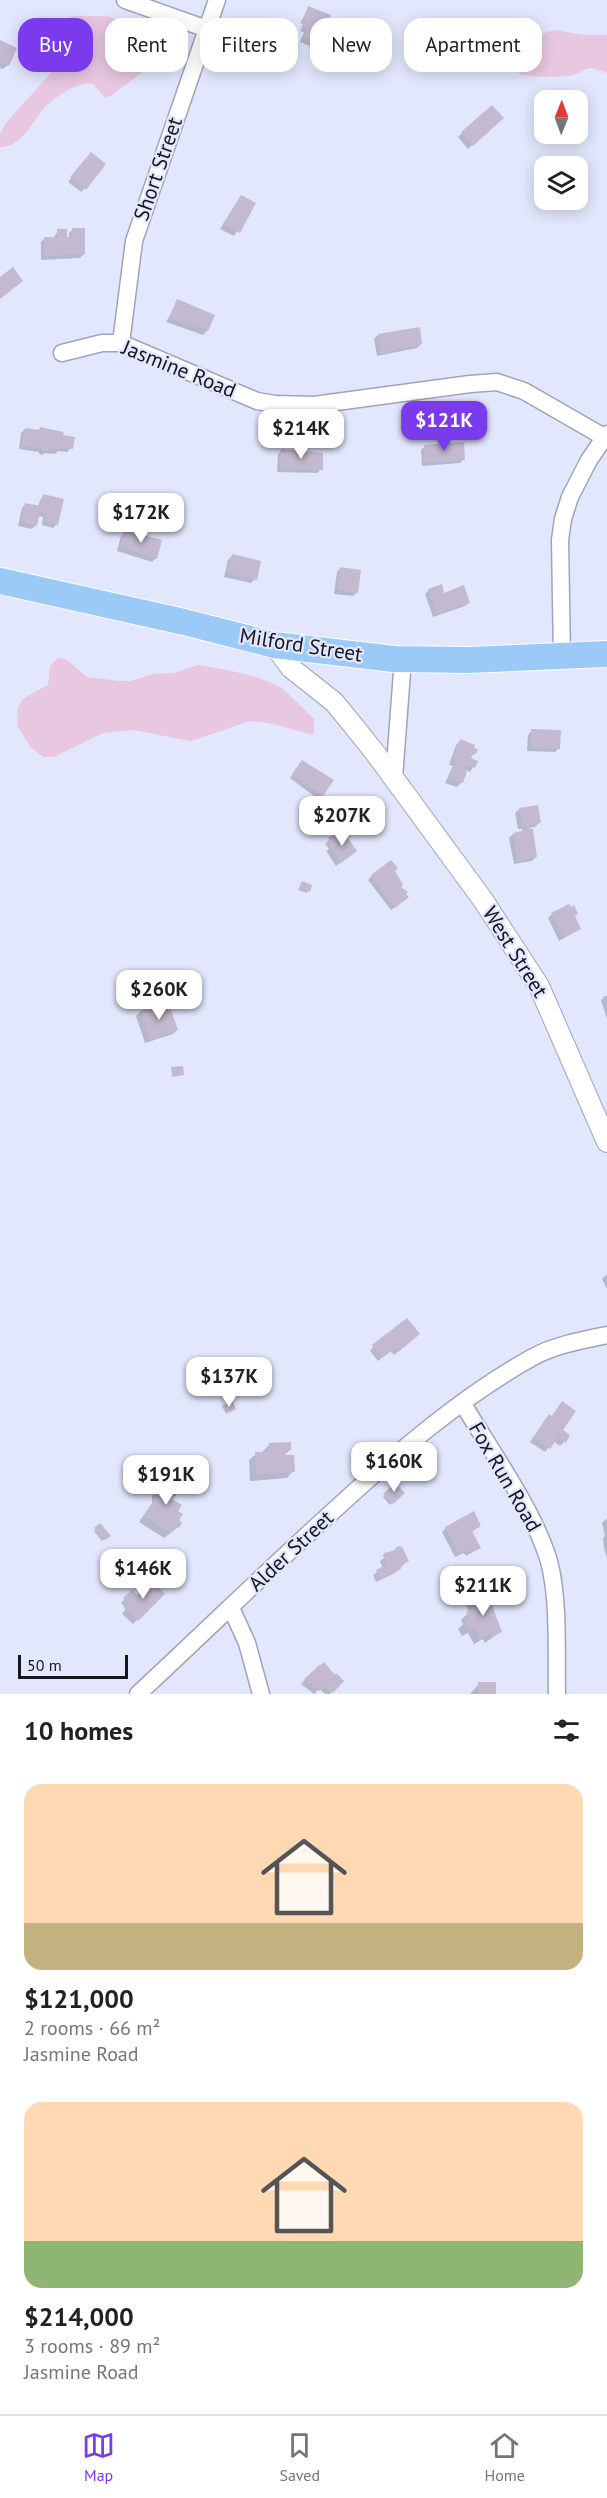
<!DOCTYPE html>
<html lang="en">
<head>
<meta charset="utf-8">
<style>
  body { margin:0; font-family:"PT Sans",sans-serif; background:#f2f2f2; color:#222; height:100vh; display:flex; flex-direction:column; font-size:22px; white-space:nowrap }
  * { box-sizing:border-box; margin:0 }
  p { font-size:20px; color:#767676 }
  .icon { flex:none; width:33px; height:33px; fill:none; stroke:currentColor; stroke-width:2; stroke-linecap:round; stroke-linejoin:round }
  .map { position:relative; height:1694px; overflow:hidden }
  .sheet { display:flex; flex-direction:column; background:#fff; flex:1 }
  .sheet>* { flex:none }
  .hud { position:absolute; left:18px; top:18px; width:572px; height:54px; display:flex; gap:12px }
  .needle { width:39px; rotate:1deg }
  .buttons { position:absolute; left:534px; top:90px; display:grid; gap:12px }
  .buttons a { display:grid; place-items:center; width:54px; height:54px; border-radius:12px; background:#fff; box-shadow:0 3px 15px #0003; font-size:30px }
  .scale { position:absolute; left:18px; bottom:15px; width:110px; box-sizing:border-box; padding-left:6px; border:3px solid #16171e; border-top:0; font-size:16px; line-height:21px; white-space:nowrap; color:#16171e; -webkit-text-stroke:4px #e3e7fd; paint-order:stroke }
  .price { position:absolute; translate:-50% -51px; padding:0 14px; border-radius:12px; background:#fff; color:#222; font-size:20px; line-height:39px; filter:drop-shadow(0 2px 3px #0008) }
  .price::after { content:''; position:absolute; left:50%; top:36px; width:18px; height:14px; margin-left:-9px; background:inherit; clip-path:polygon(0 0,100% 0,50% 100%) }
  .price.on { background:#7c3aed; color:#fff }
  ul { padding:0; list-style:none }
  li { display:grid; align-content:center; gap:12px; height:318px; padding:0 24px }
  li span { display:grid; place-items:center; height:186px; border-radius:18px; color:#555 }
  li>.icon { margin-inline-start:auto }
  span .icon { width:108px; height:108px; fill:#fffc; stroke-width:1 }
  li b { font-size:26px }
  h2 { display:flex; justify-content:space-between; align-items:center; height:72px; padding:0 24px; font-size:26px }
  .chip { padding:0 21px; border-radius:18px; background:#fff; box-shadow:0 3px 15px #0003; font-size:21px; line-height:54px }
  .chip.on { background:#7c3aed; color:#fff }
  .dock { display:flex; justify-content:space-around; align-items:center; height:84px; border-top:2px solid #e0e0e0; background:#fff; font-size:16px; color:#767676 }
  .dock a { display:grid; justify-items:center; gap:3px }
  .dock .on { color:#7c3aed }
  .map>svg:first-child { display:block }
  .green { fill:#e8c7e0 }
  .shadow { fill:#0003 }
  .building { fill:#c3bacf }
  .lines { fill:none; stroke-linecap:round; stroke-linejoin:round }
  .minor-casing { stroke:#a1a4b9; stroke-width:19 }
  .tertiary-casing { stroke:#a1a4b9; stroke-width:22 }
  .primary-casing { stroke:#fff; stroke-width:28 }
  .minor { stroke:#fff; stroke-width:16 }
  .tertiary { stroke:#fff; stroke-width:20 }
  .primary { stroke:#9ccaf8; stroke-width:26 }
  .labels { text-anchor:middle; stroke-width:4.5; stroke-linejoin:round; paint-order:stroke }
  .street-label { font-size:21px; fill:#16171e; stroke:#e3e7fd }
</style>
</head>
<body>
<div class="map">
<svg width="607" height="1694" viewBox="0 0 607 1694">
  <rect width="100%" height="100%" fill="#e3e7fd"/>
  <g class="green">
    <path d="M72 16H108L153 37 165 48 163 56 111 96 104 97 94 85 89 83C75 84 59 95 48 104 33 118 24 147 0 147V134L6 123 58 65 54 32Z"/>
    <path d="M555 30 584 35H607V73C581 62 588 74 567 76 552 78 535 77 520 74 509 64 515 49 522 39Z"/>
    <polygon points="58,658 66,659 87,677 119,681 130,681 153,674 174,673 198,665 228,670 256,677 281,687 314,719 314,735 268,723 250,721 191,741 133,730 103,733 54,757 44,757 31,748 17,725 18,707 24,698 48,685 50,666"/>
  </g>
  <g class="shadow">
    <polygon points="309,8 326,24 332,38 328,42 321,39 315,48 300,42 304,32 300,31 303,24 300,23"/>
    <polygon points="0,43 8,65 3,69 0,68"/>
    <polygon points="502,118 468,149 458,137 462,133"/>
    <polygon points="87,158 84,189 81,192 68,182"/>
    <polygon points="241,197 253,204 234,236 220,229"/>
    <polygon points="73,229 84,254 80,258 41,260 41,242 45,238 53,238 58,231 66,238 69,238 69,233"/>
    <polygon points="178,301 207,331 203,335 166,322"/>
    <polygon points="378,335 421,344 417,348 377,356 374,339"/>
    <polygon points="25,429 38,431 40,429 61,437 71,448 67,452 58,451 55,454 45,453 42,455 39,454 39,452 19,449 21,433"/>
    <polygon points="425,446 464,459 460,463 422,466 421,450"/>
    <polygon points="282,450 321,469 317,473 277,472 278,454"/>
    <polygon points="44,496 57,524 53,528 42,525 43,517 38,516 36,525 32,529 18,526 22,508 26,504 38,507 40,500"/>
    <polygon points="125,532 156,558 152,562 117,551 121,536"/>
    <polygon points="232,556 255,579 251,583 224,577 228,560"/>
    <polygon points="341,568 357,592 353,596 334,594 337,572"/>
    <polygon points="429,590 443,594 469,602 465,606 433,617 425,594"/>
    <polygon points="532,730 559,748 555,752 527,751 528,735"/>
    <polygon points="460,741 475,753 469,759 476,762 470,772 466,770 461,783 457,787 445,783 453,766 449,765 456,745"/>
    <polygon points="298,766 322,795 318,799 290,778"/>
    <polygon points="519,809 539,823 535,827 528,828 536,857 532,861 514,864 509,838 513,834 522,832 522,829 518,829 515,813"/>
    <polygon points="329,840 351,855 336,866 326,851 329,849 325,844"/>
    <polygon points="393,871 403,901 391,910 368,880 372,876"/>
    <polygon points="301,884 310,886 307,893 298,890"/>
    <polygon points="552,914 573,917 579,929 559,941 548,918"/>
    <polygon points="605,996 607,996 607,1019 601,1000"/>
    <polygon points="140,1012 177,1030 173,1034 145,1043 136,1016"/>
    <polygon points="606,1275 607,1275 607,1289 602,1279"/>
    <polygon points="414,1338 394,1355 390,1351 378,1361 370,1351 373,1347"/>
    <polygon points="562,1403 561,1430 564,1442 560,1446 553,1441 545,1452 530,1442 545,1420 549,1416 551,1417"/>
    <polygon points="270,1444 290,1450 282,1457 293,1471 287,1478 250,1481 249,1460 256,1454 263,1454 263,1451"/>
    <polygon points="158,1480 175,1496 171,1500 176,1511 178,1527 164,1538 139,1522 152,1503 152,1486"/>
    <polygon points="395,1485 403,1493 390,1505 383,1497"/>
    <polygon points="606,1519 607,1519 607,1558 604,1548 603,1538 605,1536 602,1523"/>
    <polygon points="100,1525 109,1536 102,1541 94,1531"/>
    <polygon points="480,1526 471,1532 479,1548 466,1556 464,1553 455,1557 442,1532 446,1528"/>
    <polygon points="396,1549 407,1561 395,1573 376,1582 373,1575 383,1568 380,1561"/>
    <polygon points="132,1592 137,1597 163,1594 133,1624 122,1614 126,1609 121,1603"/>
    <polygon points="472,1599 490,1605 500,1632 485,1643 483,1639 474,1644 468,1633 462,1636 458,1629 463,1624 461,1620 469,1612 466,1605"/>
    <polygon points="319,1665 342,1681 330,1694 325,1694 319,1689 314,1694 301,1684"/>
    <polygon points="479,1684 495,1694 470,1694"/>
  </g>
  <g class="building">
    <polygon points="308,6 331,15 328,23 338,27 333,39 324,35 320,45 303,38 307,28 303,27 306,20 303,19"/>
    <polygon points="0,40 17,48 9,66 0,62"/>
    <polygon points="467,54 476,62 469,70 461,62"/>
    <polygon points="492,105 504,118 473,146 461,132"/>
    <polygon points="91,152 106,164 86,190 70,177"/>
    <polygon points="241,195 256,203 240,233 223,224"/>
    <polygon points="72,228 85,228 85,254 44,256 44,237 57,237 57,229 67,229 67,237 72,237"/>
    <polygon points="13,267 23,281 0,299 0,277"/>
    <polygon points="177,299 215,315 208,331 169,318"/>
    <polygon points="420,327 422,344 381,353 378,334"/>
    <polygon points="40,427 64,432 63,435 75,437 73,449 61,447 61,450 48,449 48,451 42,451 42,448 22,446 25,428 39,430"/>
    <polygon points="464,442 465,460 425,463 424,445"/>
    <polygon points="281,449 323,453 323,470 280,468"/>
    <polygon points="43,494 64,499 58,525 45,522 47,514 40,512 37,526 21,522 25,503 41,506"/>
    <polygon points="124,530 162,540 157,559 120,547"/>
    <polygon points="232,554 261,561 257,580 227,573"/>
    <polygon points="340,567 361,570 358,593 337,590"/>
    <polygon points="442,584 444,593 464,585 470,603 437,614 428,589"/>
    <polygon points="531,729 561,730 560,749 531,748"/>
    <polygon points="460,739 475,745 474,748 478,749 476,754 473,753 471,758 478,761 475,768 466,765 464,770 467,771 463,783 448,779 456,762 452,761"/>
    <polygon points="302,760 334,780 323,796 292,774"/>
    <polygon points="538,805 541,823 529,825 530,829 533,829 537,857 517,861 513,833 526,830 526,826 522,826 519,808"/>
    <polygon points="339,831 342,837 346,835 357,851 341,863 329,846 332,844 328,838"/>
    <polygon points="391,860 398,868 395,871 403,885 401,887 408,892 406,894 409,897 395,908 371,875"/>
    <polygon points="302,881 312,885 310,892 299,888"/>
    <polygon points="569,904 571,907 574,905 578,914 575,916 581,929 564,938 551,913"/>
    <polygon points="168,1001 178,1030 149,1040 140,1011"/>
    <polygon points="183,1066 184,1075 172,1077 171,1067"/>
    <polygon points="407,1318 420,1334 398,1352 395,1348 382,1358 372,1345"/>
    <polygon points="232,1401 236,1409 226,1414 222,1406"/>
    <polygon points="562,1401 576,1411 563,1430 570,1435 566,1443 558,1437 550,1449 533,1438 549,1414 552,1416"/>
    <polygon points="291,1442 291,1450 287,1450 285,1455 294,1455 295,1472 256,1475 255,1452 269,1452 269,1443"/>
    <polygon points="158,1478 176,1479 176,1496 172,1496 172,1499 182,1505 178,1511 183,1514 179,1520 182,1523 179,1528 176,1525 171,1533 144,1516 156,1496 166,1503 168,1497 158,1496"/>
    <polygon points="395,1483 405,1493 393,1504 383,1494"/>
    <polygon points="474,1511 481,1526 472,1531 481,1548 471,1553 469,1550 459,1554 445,1527"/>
    <polygon points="100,1523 111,1536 105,1540 94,1528"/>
    <polygon points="399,1546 402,1547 409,1561 400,1566 401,1569 380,1579 376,1570 387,1564 383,1556 384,1553 396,1550 395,1548"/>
    <polygon points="122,1549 127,1556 122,1561 116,1554"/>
    <polygon points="152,1580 165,1594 138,1621 125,1609 129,1604 123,1598 132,1590 137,1595"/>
    <polygon points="487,1590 494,1604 492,1605 502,1632 492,1637 490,1634 480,1639 475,1628 469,1631 464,1621 469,1618 466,1612 476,1607 471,1598"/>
    <polygon points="324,1662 335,1675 336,1673 344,1681 333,1693 324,1686 319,1691 304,1679"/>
    <rect x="478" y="1682" width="18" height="12"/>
  </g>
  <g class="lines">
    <defs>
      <g id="minor">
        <polyline points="125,0 207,29"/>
        <polyline points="121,343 134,241 217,0"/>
        <polyline points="62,353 102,343 121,343 257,401 275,404 314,405 470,384 497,382 524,391 604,437"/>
        <polyline points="562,656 560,540 563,519 570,497 589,460 607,434"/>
        <polyline points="394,778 403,659"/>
        <path d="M463 1404C490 1449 529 1504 546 1552 560 1590 556 1653 557 1694"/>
        <polyline points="231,1608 247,1643 261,1694"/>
        <path d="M138 1694C206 1631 272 1566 341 1504 400 1450 463 1396 533 1357 555 1345 583 1340 607 1335"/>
      </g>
      <polyline id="tertiary" points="274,645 291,668 334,702 352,724 376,754 483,900 539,986 607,1142"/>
      <polyline id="primary" points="0,581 184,622 274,645 394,659 469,660 607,654"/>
    </defs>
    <use href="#minor" class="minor-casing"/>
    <use href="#tertiary" class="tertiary-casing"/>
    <use href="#primary" class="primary-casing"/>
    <use href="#minor" class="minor"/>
    <use href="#tertiary" class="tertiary"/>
    <use href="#primary" class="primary"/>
  </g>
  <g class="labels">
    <g class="street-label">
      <text transform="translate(158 169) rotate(-71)" y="7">Short Street</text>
      <text transform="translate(179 369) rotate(22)" y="7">Jasmine Road</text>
      <text transform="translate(301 645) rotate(9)" y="7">Milford Street</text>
      <text transform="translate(515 952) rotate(58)" y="7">West Street</text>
      <text transform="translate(505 1477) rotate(60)" y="7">Fox Run Road</text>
      <text transform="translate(291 1551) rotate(-43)" y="7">Alder Street</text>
    </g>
  </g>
</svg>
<div class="buttons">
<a><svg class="needle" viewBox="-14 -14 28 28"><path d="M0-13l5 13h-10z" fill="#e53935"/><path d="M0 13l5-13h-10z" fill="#767676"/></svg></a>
<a><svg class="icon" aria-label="layers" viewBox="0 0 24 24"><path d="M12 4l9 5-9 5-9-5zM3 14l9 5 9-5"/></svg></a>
</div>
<div class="scale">50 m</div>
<b class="price on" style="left:444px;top:452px">$121K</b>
<b class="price" style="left:301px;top:460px">$214K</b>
<b class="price" style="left:141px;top:544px">$172K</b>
<b class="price" style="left:342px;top:847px">$207K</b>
<b class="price" style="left:159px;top:1021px">$260K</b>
<b class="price" style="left:229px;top:1408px">$137K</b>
<b class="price" style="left:394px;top:1493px">$160K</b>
<b class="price" style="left:166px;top:1506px">$191K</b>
<b class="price" style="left:143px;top:1600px">$146K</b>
<b class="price" style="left:483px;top:1617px">$211K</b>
<div class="hud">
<a class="chip on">Buy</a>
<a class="chip">Rent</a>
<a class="chip">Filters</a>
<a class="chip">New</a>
<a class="chip">Apartment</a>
</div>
</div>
<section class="sheet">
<h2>10 homes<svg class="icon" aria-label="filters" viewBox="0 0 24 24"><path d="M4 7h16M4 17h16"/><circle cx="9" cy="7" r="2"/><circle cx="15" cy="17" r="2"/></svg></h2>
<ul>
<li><span style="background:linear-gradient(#ffd9b3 75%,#c2b280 0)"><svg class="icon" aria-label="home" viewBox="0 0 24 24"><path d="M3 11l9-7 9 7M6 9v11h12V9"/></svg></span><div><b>$121,000</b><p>2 rooms · 66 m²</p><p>Jasmine Road</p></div></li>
<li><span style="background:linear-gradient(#ffd9b3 75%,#8fb573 0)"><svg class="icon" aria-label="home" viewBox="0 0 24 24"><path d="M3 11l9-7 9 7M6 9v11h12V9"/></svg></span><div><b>$214,000</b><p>3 rooms · 89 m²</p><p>Jasmine Road</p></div></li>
</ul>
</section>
<nav class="dock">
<a class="on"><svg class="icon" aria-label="map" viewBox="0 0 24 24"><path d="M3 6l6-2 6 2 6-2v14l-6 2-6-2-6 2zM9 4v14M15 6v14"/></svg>Map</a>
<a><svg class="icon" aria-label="saved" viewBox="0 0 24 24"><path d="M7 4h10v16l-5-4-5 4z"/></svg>Saved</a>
<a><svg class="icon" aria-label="home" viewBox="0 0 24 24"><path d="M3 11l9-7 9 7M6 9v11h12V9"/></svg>Home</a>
</nav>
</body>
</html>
